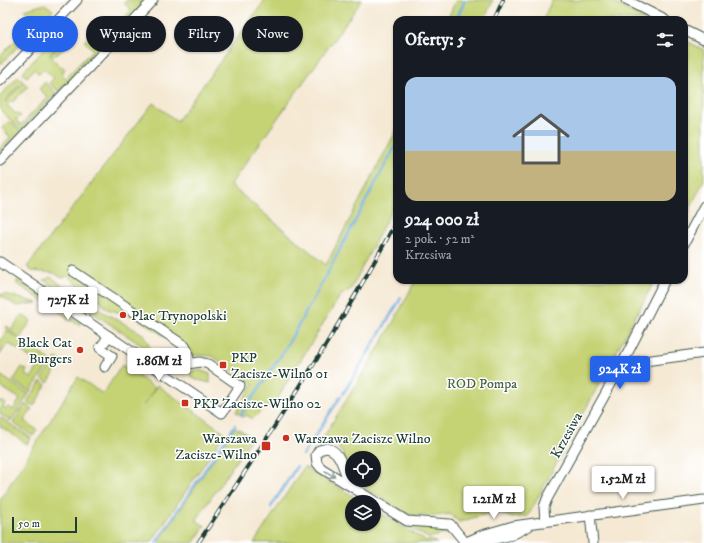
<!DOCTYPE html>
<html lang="pl">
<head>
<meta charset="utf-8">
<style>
  body { margin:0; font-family:"IM FELL DW Pica",serif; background:#242831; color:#f1f3f6; height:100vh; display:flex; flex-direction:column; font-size:15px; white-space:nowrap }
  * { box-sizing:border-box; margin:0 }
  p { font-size:13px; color:#9ea1a6 }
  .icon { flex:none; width:22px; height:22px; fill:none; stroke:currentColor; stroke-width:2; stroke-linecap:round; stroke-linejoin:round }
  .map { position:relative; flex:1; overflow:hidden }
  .details { position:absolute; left:393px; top:16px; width:295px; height:268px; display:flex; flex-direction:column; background:#171b24; border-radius:12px; box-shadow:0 1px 3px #0004 }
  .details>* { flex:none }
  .banner { position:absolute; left:12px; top:16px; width:321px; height:36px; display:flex; gap:8px }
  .tools { position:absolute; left:345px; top:451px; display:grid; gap:8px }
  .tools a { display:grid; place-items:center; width:36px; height:36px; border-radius:50%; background:#171b24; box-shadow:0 1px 3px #0004; font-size:20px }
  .scale { position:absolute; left:12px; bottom:10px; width:65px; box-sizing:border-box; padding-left:4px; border:2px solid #1f3d34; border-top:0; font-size:11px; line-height:14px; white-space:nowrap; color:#1f3d34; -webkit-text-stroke:3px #fff; paint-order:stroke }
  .price { position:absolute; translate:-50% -34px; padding:0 9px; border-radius:4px; background:#fff; color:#222; font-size:13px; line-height:26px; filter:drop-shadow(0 1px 2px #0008) }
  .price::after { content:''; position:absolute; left:50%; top:24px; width:12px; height:9px; margin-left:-6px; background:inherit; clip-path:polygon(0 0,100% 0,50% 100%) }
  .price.current { background:#2563eb; color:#fff }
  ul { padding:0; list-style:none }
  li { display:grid; align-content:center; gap:8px; height:212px; padding:0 12px }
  li span { display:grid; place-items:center; height:124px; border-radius:12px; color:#555 }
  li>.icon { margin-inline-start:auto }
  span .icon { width:72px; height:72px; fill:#fffc; stroke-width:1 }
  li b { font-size:17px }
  h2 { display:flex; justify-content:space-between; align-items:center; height:48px; padding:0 12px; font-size:17px }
  .tag { padding:0 14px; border-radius:18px; background:#171b24; box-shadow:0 1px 3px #0004; font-size:14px; line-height:36px }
  .tag.current { background:#2563eb; color:#fff }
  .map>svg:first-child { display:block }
  .green { fill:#c5d375; stroke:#728854 }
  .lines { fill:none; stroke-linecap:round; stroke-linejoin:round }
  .stream { stroke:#6faee2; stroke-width:2.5 }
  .minor-casing { stroke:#3f574c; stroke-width:11 }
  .minor { stroke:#fff; stroke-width:9 }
  .rail-casing { stroke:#1f3d34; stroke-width:4 }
  .rail { stroke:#fff; stroke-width:2.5; stroke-dasharray:8; stroke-linecap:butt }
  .oneway { stroke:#8f9e9a }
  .poi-dot { fill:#c8321e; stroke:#fff; stroke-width:1.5 }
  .labels { text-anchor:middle; stroke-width:3; stroke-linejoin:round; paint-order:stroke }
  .poi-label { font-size:14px; fill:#1f3d34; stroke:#fff; text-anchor:start }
  .park-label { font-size:14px; fill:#486244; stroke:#fff }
  .street-label { font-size:14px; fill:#1f3d34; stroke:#fff }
</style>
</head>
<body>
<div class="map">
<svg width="704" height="543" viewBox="0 0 704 543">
  <rect width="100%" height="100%" fill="#fff"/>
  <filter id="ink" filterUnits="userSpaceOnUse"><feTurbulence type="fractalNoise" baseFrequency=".025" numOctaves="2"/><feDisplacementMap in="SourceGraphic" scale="8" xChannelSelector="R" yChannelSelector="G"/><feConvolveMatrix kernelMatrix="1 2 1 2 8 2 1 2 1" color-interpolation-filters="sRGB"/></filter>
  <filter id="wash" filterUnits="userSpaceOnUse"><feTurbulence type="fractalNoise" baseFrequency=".012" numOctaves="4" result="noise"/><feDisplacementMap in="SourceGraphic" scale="16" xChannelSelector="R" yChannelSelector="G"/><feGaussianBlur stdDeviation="0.9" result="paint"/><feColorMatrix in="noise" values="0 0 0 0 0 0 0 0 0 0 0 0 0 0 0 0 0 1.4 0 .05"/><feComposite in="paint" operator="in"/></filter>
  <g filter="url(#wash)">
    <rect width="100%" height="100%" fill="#f5e9d4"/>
    <g class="green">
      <polygon points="127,0 147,0 0,155 103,46 91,35 100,25 103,29 100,33 98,32 105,38 131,10 124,3"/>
      <polygon points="265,0 362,0 230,185 326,265 397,129 397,199 351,289 340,296 272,407 266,406 253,419 246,415 244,417 236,412 253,384 212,356 198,355 171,359 165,352 166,350 174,355 175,353 177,353 181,347 135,317 107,309 95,294 87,293 68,276 62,278 54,273 32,271 27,267 153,103 177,121"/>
      <polygon points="456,0 493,0 484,20 447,20"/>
      <polygon points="552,0 609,0 647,20 543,20"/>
      <polygon points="45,4 53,10 40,24 24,10"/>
      <polygon points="63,29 68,34 49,55 50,55 69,35 73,39 57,55 56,54 52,58 61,67 62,66 65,69 62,73 60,72 66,78 93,50 84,41 89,36 100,47 58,91 49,83 54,78 44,69 39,74 34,69 27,77 22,73"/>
      <polygon points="19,37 23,41 0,65 0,56"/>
      <polygon points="684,40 704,50 704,180 684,221"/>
      <polygon points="18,77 23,81 4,102 5,102 24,82 28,86 13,102 11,101 7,105 16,114 17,113 21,116 17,120 15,119 21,125 48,97 39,89 45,82 56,93 21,130 0,110 0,96"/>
      <polygon points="9,121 20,131 0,152 0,148 10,137 2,128"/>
      <polygon points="51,277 64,287 74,289 94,307 143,334 153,353 44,280"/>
      <polygon points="18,280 80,322 80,326 16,283"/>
      <polygon points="416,280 655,280 528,516 512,518 497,511 459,522 450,514 434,516 409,515 363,487 353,480 374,480 374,458 352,458 352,477 343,454 337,446 323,438 384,339"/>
      <polygon points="4,294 38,303 16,306 2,296 0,297 0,295"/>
      <polygon points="22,315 31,321 20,338 5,328 6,326 12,329"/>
      <polygon points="7,331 51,361 30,392 13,381 22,367 27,370 25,374 31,378 40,364 8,343 0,355 0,342"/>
      <polygon points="56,358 61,361 48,383 42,378"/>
      <polygon points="122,365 155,388 144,404 144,405 157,385 225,433 151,543 0,543 0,500 78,377 103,394"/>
      <polygon points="199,370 210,374 210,383 194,379 188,372"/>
      <polygon points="0,375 29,394 11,421 0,414 0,400 5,403 3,407 6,409 8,407 13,410 20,399 0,386"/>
      <polygon points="41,381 46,385 34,406 27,402"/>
      <polygon points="25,404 32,409 24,421 37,430 33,436 13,423"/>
      <polygon points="0,417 31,438 27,444 0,426"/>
      <polygon points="235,427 252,437 197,519 197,521 205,526 193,543 158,543"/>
      <polygon points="304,467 363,502 352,502 352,524 374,524 374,509 426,541 430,540 437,543 254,543"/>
      <polygon points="402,523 446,526 452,532 428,538"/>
    </g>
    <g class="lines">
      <g class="stream">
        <polyline points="456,20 465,0"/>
        <polyline points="343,394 401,298"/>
        <polyline points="241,415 284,351 316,294 397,143"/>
        <polyline points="303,455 341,396"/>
        <polyline points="271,507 297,466"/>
        <polyline points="156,543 235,425"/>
      </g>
    </g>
  </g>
  <g filter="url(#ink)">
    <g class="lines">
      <defs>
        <g id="minor">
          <polyline points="626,0 665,20"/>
          <polyline points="684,30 704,40"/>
          <polyline points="0,81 77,0"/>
          <polyline points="0,161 153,0"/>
          <polyline points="684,244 704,206"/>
          <polyline points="0,262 194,394 222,413 240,386 208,364 200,362 176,366 163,366 148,363"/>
          <polyline points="73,271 185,346 187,350 190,363"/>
          <polyline points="622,364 704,353"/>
          <polyline points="105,367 112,356 100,348 109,336"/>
          <path d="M356 490C342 479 345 452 327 448L319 450 316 455 317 463 321 468 407 521 450 524 465 542 471 543"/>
          <polyline points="590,515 593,543"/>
          <polyline points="545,522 544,507 547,499 622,364 665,280"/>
          <polyline points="464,543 482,535 513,526 704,500"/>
          <polyline points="478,543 512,535 529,526"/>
        </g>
      </defs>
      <use href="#minor" class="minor-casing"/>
      <use href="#minor" class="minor"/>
      <defs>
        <g id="rail">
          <polyline points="494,20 503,0"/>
          <path d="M198 543C268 437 338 332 397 220"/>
        </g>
      </defs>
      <use href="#rail" class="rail-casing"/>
      <use href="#rail" class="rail"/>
    </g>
    <defs><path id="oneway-shaft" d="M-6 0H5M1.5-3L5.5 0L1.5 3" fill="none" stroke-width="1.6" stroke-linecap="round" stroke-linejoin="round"/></defs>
    <use class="oneway" href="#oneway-shaft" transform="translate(330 474) rotate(32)"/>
  </g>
  <g class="poi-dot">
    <circle cx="123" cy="315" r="4"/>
    <circle cx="80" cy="350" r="4"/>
    <rect x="219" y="361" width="8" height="8" rx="2"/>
    <rect x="181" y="399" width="8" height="8" rx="2"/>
    <circle cx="286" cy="438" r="4"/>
    <rect x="261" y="441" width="10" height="10" rx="2"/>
  </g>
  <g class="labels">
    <g class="poi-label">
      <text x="131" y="320">Plac Trynopolski</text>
      <text x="72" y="347" text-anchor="end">Black Cat<tspan x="72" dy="16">Burgers</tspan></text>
      <text x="231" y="362">PKP<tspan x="231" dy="16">Zacisze-Wilno 01</tspan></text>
      <text x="193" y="408">PKP Zacisze-Wilno 02</text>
      <text x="257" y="443" text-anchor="end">Warszawa<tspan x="257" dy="16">Zacisze-Wilno</tspan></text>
      <text x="294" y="443">Warszawa Zacisze Wilno</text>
    </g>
    <g class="park-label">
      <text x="482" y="388">ROD Pompa</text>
    </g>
    <g class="street-label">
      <text transform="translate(566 435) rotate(-61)" y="5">Krzesiwa</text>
    </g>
  </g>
</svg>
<div class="tools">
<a><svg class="icon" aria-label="locate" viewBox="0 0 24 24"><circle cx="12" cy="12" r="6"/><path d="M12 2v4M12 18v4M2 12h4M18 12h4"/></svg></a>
<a><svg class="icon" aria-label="layers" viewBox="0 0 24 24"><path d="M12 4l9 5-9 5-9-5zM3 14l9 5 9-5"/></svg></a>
</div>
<div class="scale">50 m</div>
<b class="price" style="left:68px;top:321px">727K zł</b>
<b class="price" style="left:159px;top:382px">1.86M zł</b>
<b class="price current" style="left:620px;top:390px">924K zł</b>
<b class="price" style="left:623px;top:500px">1.52M zł</b>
<b class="price" style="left:494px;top:520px">1.21M zł</b>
<div class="banner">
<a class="tag current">Kupno</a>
<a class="tag">Wynajem</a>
<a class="tag">Filtry</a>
<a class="tag">Nowe</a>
</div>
<section class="details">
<h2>Oferty: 5<svg class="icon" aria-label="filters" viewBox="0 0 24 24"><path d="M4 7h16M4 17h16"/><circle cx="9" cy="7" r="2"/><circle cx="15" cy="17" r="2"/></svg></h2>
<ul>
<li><span style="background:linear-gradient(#a9c7e8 60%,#c2b280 0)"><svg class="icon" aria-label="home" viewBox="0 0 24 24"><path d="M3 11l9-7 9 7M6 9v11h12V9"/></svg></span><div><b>924 000 zł</b><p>2 pok. · 52 m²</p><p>Krzesiwa</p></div></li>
</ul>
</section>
</div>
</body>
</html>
